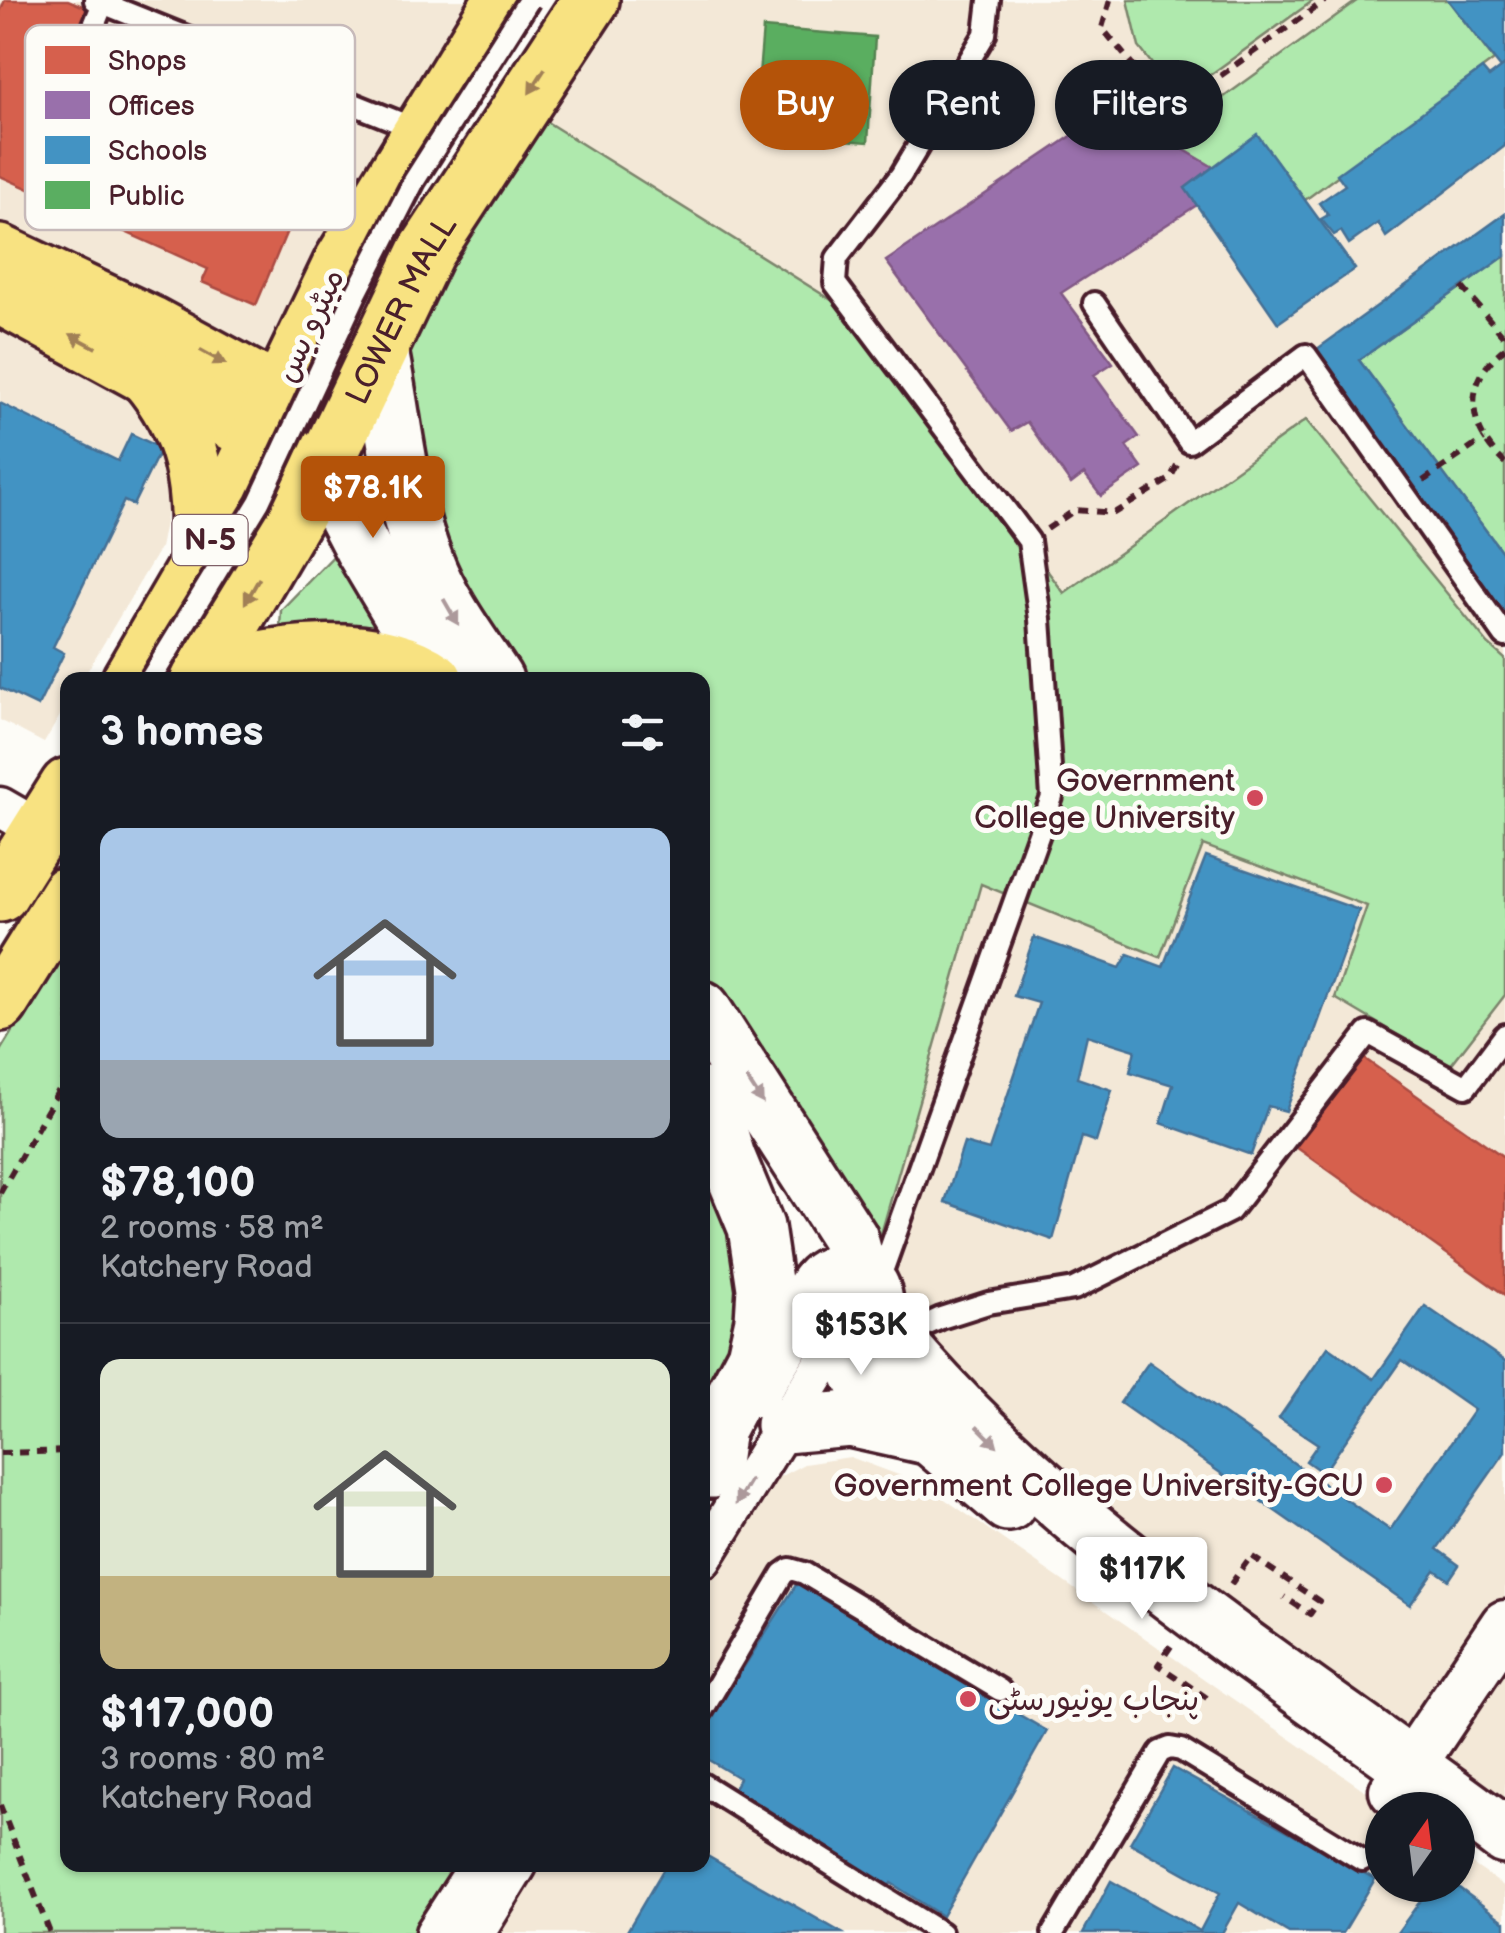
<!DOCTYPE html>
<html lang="en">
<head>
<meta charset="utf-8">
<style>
  body { margin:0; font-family:"Balsamiq Sans","Playpen Sans Arabic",sans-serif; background:#20242c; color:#f1f3f6; height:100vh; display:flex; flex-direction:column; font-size:38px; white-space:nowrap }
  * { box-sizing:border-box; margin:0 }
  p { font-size:32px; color:#9ea1a6 }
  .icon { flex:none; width:55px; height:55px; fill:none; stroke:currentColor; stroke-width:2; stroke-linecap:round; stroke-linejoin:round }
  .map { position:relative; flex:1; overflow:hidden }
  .panel { position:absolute; left:60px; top:672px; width:650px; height:1200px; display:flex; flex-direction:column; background:#171b24; border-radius:20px; box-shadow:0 2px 8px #0004 }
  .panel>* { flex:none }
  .hud { position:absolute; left:740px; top:60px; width:615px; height:90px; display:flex; gap:20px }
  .needle { width:65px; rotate:14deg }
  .fabs { position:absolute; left:1365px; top:1792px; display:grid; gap:20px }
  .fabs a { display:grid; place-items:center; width:110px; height:110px; border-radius:50%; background:#171b24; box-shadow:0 2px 8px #0004; font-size:50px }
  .price { position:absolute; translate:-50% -85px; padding:0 22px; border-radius:10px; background:#fff; color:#222; font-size:32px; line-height:65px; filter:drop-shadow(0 2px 5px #0008) }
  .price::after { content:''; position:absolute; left:50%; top:60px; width:30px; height:22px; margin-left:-15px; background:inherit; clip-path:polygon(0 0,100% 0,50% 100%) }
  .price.active { background:#b45309; color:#fff }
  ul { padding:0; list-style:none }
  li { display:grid; align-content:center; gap:20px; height:530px; padding:0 40px }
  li+li { border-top:2px solid #363941 }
  li span { display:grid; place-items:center; height:310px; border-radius:20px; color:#555 }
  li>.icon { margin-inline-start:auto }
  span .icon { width:180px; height:180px; fill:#fffc; stroke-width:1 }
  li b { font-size:42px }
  h2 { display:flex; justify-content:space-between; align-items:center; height:120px; padding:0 40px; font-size:42px }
  .chip { padding:0 35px; border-radius:45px; background:#171b24; box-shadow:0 2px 8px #0004; font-size:35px; line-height:90px }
  .chip.active { background:#b45309; color:#fff }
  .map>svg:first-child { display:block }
  .built { fill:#f3e8d7 }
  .green { fill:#afe9ad; stroke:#7c846c; stroke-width:2.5 }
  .shops { fill:#d6604d; stroke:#ac4c43; stroke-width:2.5 }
  .offices { fill:#9970ab; stroke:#815885; stroke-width:2.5 }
  .schools { fill:#4393c3; stroke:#457095; stroke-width:2.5 }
  .public { fill:#5aae61; stroke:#558351; stroke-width:2.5 }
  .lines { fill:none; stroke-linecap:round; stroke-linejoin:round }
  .service-casing { stroke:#4a1f2b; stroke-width:28 }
  .minor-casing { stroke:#4a1f2b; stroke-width:45 }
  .tertiary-casing { stroke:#4a1f2b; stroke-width:55 }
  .secondary-casing { stroke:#4a1f2b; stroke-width:62 }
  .primary-casing { stroke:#4a1f2b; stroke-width:62 }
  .path { stroke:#4a1f2b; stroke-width:6; stroke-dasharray:10 8; stroke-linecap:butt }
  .service { stroke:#fdfcf7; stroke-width:20 }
  .minor { stroke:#fdfcf7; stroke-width:38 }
  .tertiary { stroke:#fdfcf7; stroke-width:48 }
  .secondary { stroke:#fdfcf7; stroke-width:55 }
  .primary { stroke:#f8e281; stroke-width:55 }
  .service-bridge-casing { stroke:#4a1f2b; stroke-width:28; stroke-linecap:butt }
  .service-bridge { stroke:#fdfcf7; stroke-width:20 }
  .oneway { fill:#a18056 }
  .oneway2 { fill:#ac999b }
  .poi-dot { fill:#d1495b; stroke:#fdfcf7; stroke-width:4 }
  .labels { text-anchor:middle; stroke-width:10; stroke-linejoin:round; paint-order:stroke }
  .shield { fill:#fdfcf7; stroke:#806168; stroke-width:2.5 }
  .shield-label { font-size:30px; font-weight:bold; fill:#4a1f2b }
  .street-label { font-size:32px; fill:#4a1f2b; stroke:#fdfcf7 }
  .poi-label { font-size:32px; fill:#4a1f2b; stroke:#fdfcf7; text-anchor:end }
  .key { fill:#fdfcf7; stroke:#c7baba; stroke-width:2.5 }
  .key-label { font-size:28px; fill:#4a1f2b }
</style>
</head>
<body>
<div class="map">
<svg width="1505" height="1933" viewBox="0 0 1505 1933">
  <rect width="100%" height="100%" fill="#fdfcf7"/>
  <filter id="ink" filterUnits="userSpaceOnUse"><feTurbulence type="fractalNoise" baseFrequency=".01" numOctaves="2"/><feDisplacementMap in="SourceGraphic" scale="20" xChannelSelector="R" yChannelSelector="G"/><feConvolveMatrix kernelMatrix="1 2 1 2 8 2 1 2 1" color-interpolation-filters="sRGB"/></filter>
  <g filter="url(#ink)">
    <g class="built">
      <polygon points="0,0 501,0 282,378 0,244"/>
      <polygon points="600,0 1505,0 1505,1828 1065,1498 894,1323 873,1262 899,1168 531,112"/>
      <polygon points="0,320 121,387 156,432 171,492 160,548 82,680 68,680 67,704 44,743 0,720"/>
      <polygon points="850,1457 923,1484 1393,1810 1382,1810 1382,1885 1458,1885 1458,1854 1505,1887 1505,1933 492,1933 534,1865 702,1865 703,1588 766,1484 804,1464"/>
    </g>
    <g class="green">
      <polygon points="1128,0 1314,0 1178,98 1139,47"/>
      <polygon points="1358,0 1448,0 1494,60 1305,200 1257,135 1213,167 1166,139"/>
      <polygon points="531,112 857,316 1064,593 1306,420 1488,644 1505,659 1505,995 1450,1066 1335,998 1367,906 1203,845 1160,957 981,884 873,1262 703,983 702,680 517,680 432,522 394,360"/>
      <polygon points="1505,256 1505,556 1359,360"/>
      <polygon points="347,542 423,661 280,629 281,610"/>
      <polygon points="67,942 68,1865 458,1865 416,1933 0,1933 0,1051"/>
      <polygon points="702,1140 760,1284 702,1419"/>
    </g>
    <g class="shops">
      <polygon points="5,0 68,0 87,8 33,133 215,214 268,86 336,114 256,305 202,282 208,269 0,176 0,12"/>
      <polygon points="1358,1054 1505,1158 1505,1295 1293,1145"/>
    </g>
    <polygon class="offices" points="1131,96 1166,139 1213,167 1185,188 1197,205 1061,293 1113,363 1094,375 1139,437 1126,446 1142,468 1101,496 1084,474 1071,484 1027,422 1011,431 886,261"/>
    <g class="schools">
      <polygon points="1448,0 1505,0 1505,65 1501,68"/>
      <polygon points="1505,65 1505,146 1386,237 1378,223 1349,244 1341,231 1334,235 1321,219 1328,215 1319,203 1345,185 1337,174 1482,69 1489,77"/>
      <polygon points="1257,134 1355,269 1278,323 1185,188"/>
      <polygon points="1505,214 1505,256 1359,360 1505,556 1505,615 1313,352"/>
      <polygon points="0,403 118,461 131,434 161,448 133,505 124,501 53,647 64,653 38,706 0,688"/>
      <polygon points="1206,856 1359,910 1286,1111 1268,1106 1251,1155 1161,1123 1173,1085 1130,1072 1135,1050 1087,1035 1077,1078 1112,1090 1096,1142 1082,1137 1053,1240 945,1202 964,1143 989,1150 1039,1003 1014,996 1034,937 1120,968 1128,954 1163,967"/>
      <polygon points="1425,1306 1505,1361 1505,1452 1437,1549 1459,1565 1449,1580 1435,1570 1410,1605 1120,1403 1149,1362 1390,1530 1474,1410 1402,1360 1323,1473 1306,1461 1318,1444 1279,1418 1328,1347 1374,1379"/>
      <polygon points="801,1577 931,1652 925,1660 1047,1731 942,1916 891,1883 884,1894 740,1807 746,1797 734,1789 739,1778 702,1756 702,1733"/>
      <polygon points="1173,1768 1375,1879 1343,1933 1289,1933 1239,1903 1222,1933 1083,1933 1111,1881 1200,1931 1220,1893 1130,1843"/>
      <polygon points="702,1853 842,1933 626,1933 666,1865 702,1865"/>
      <polygon points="1432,1885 1455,1885 1505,1922 1505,1933 1397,1933"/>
    </g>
    <polygon class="public" points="763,28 875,37 868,142 754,133"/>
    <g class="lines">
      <defs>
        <g id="service">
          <polyline points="95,0 418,130"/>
          <polyline points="103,3 66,95 66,104 80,113 202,160 209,160 219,150 255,64"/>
          <polyline points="1094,303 1189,442 1306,355 1505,636"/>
          <polyline points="870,1281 884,1266 1052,797 1040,619 1029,541 835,283 837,258 901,175 985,34 989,0"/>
          <polyline points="900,1337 941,1318 988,1303 1074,1289 1230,1211 1368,1033 1466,1087 1505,1035"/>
          <polyline points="702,1711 783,1574 790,1569 804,1573 1000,1690"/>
          <polyline points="702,1784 941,1933"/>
          <polyline points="1053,1933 1160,1752 1170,1748 1181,1750 1362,1860"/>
        </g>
        <g id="minor">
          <polyline points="0,807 40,830"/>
          <polyline points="757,1398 811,1310"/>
          <polyline points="702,1559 840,1336"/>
          <polyline points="435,1933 479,1865"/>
          <polyline points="475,1933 517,1865"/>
        </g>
        <polyline id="tertiary" points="1394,1791 1505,1625"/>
        <g id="secondary">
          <path d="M380 351C394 420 399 495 425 561 441 604 470 642 495 680"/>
          <polyline points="322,470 363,549 441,680"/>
          <polyline points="702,1009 850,1239 860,1276"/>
          <polyline points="708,1096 727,1157 756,1227 765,1288 763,1320 755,1356 717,1428 711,1470"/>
          <path d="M876 1311 860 1332C841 1340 817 1335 812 1312 810 1302 812 1291 819 1283 832 1267 860 1269 871 1287 876 1296 874 1306 879 1315 888 1332 903 1348 916 1363 1084 1552 1305 1685 1505 1836"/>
          <polyline points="842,1336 861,1377 1008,1503"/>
          <polyline points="784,1425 850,1419 922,1435"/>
        </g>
        <g id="primary">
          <polyline points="0,253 150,324 279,394"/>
          <polyline points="0,296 289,453"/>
          <path d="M147 376C193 430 201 485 198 553"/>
          <path d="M203 674C267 651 376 638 435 680"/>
          <polyline points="130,680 197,565 342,262 502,0"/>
          <path id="s1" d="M199 680 322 470 426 252 591 0"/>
          <polyline points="0,894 68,786"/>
          <polyline points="0,1003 68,894"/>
        </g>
      </defs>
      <use href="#service" class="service-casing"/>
      <use href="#minor" class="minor-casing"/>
      <use href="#tertiary" class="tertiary-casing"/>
      <use href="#secondary" class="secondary-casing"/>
      <use href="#primary" class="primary-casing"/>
      <g class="path">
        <polyline points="1110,0 1102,28 1171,111 1326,0"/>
        <polyline points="1462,287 1505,338"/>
        <path d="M1505 348C1462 381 1466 428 1505 463"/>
        <polyline points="1423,481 1484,439"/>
        <polyline points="1047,529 1075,510 1114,513 1170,479 1178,463"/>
        <polyline points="0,1193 68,1074"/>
        <polyline points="0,1453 68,1451"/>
        <polyline points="1231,1584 1251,1556 1319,1601 1310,1614 1284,1597"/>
        <polyline points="1171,1646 1158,1665 1213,1702"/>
        <polyline points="0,1805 50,1933"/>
      </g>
      <use href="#service" class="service"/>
      <use href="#minor" class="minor"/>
      <use href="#tertiary" class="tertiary"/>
      <use href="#secondary" class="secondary"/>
      <use href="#primary" class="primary"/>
      <defs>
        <polyline id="service-bridge" points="150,680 259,502 356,294 414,181 529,0"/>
      </defs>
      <use href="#service-bridge" class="service-bridge-casing"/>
      <use href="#service-bridge" class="service-bridge"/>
    </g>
    <defs><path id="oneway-solid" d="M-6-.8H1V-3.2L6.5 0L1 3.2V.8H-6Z" transform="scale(2.5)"/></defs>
    <g class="oneway">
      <use href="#oneway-solid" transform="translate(537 81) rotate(123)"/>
      <use href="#oneway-solid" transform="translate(83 341) rotate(-152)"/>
      <use href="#oneway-solid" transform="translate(213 357) rotate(29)"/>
      <use href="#oneway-solid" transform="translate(252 591) rotate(120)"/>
    </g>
    <g class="oneway2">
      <use href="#oneway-solid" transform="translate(451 612) rotate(60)"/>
      <use href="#oneway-solid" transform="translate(755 1091) rotate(57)"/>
      <use href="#oneway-solid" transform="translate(987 1436) rotate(45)"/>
      <use href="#oneway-solid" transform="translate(743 1492) rotate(121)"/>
    </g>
  </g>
  <g class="poi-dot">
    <circle cx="1255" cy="798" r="10"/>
    <circle cx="1384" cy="1485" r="10"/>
    <circle cx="968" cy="1699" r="10"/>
  </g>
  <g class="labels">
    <rect class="shield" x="172.5" y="515" width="75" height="50" rx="8"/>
    <g class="shield-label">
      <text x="210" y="550">N-5</text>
    </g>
    <g class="street-label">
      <text dy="11" stroke="none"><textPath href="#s1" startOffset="422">LOWER MALL</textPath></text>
      <text transform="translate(309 325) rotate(-65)" y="11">میٹرو بس</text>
    </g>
    <g class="poi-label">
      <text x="1235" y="791">Government<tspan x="1235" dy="37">College University</tspan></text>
      <text x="1364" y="1496">Government College University-GCU</text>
      <text x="988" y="1710" text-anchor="start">پنجاب یونیورسٹی</text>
    </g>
  </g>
  <rect x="25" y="25" width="330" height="205" rx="15" class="key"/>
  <rect x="45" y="46" width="45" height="28" fill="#d6604d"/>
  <rect x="45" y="91" width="45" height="28" fill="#9970ab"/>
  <rect x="45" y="136" width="45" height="28" fill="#4393c3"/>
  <rect x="45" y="181" width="45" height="28" fill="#5aae61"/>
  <g class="key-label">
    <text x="108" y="70">Shops</text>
    <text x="108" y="115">Offices</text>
    <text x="108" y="160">Schools</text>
    <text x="108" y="205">Public</text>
  </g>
</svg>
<div class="fabs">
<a><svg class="needle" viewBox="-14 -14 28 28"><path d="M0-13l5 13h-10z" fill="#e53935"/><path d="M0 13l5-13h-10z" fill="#9ea1a6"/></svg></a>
</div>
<b class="price active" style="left:373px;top:541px">$78.1K</b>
<b class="price" style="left:861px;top:1378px">$153K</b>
<b class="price" style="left:1142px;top:1622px">$117K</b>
<div class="hud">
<a class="chip active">Buy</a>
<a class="chip">Rent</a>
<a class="chip">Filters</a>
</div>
<section class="panel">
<h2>3 homes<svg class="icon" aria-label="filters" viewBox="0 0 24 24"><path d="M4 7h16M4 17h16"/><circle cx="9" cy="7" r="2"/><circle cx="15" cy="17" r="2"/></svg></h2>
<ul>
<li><span style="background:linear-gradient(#a9c7e8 75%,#9aa5b1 0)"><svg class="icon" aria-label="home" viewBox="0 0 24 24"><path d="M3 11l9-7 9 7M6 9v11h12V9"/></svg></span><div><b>$78,100</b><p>2 rooms · 58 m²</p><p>Katchery Road</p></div></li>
<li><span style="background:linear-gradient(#dfe7d0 70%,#c2b280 0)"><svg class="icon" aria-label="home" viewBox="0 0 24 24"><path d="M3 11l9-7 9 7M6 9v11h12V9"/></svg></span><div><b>$117,000</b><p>3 rooms · 80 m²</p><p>Katchery Road</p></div></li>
</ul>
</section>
</div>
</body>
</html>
